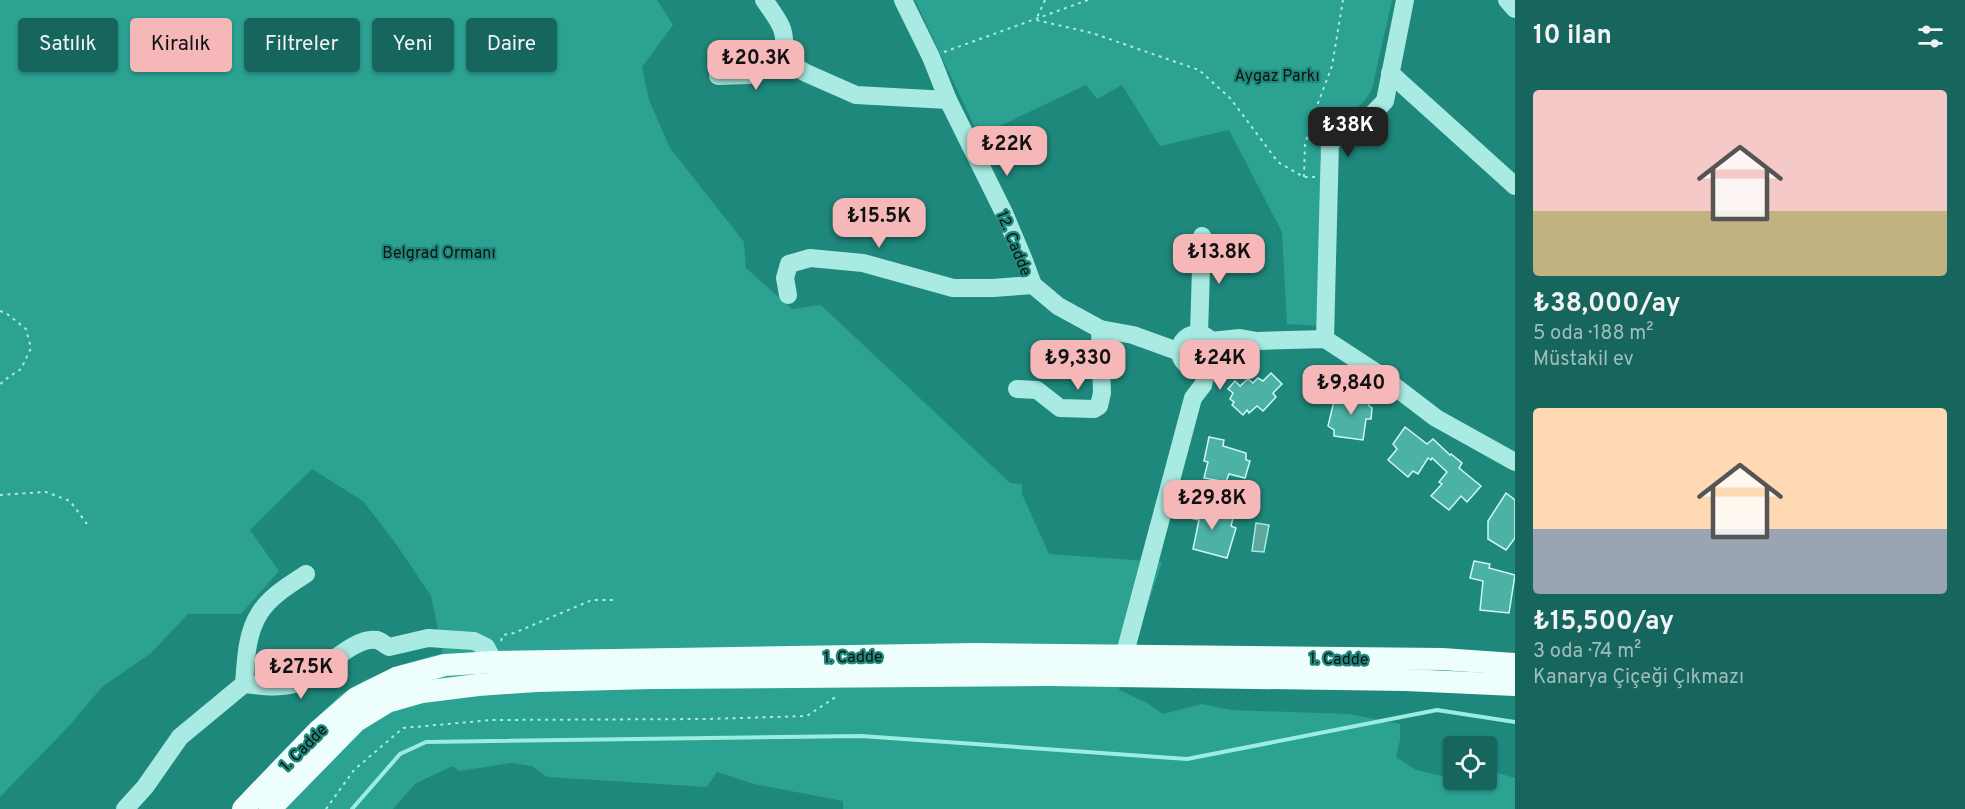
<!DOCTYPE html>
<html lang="tr">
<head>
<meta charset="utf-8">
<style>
  body { margin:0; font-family:Overpass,sans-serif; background:#206c63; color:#f1f3f6; height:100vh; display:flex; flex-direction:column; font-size:22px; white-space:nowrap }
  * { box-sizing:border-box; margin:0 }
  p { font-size:20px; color:#9ebdbc }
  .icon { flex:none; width:33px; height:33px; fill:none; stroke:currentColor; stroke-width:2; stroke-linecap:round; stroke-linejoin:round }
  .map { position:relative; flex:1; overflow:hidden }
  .side { display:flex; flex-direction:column; background:#17665d; width:450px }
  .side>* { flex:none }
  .banner { position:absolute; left:18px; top:18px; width:570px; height:54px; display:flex; gap:12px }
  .fabs { position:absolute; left:1443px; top:736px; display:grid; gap:12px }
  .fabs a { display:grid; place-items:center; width:54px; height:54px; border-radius:6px; background:#17665d; box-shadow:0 2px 4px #0004; font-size:30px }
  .price { position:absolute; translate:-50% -51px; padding:0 14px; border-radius:12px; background:#f5b7b7; color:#111; font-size:20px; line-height:39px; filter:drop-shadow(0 2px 3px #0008) }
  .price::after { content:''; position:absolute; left:50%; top:36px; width:18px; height:14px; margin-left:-9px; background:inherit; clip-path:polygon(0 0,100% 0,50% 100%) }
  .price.on { background:#222; color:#fff }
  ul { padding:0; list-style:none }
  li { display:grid; align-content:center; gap:12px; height:318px; padding:0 18px }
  li span { display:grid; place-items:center; height:186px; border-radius:6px; color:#555 }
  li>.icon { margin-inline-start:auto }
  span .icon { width:108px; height:108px; fill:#fffc; stroke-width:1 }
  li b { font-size:26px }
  h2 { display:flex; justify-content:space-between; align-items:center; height:72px; padding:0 18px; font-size:26px }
  .pill { padding:0 21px; border-radius:6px; background:#17665d; box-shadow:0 2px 4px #0004; font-size:21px; line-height:54px }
  .pill.on { background:#f5b7b7; color:#111 }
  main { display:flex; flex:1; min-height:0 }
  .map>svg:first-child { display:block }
  .green { fill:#2ca293 }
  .water { fill:#5fa79e; stroke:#9dece1; stroke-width:1.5 }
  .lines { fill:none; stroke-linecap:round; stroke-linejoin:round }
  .stream { stroke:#9dece1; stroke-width:4 }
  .building { fill:#4cb2a6; stroke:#cef8f3; stroke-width:1.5 }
  .path { stroke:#a9ebe2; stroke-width:2; stroke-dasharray:3 4.5; stroke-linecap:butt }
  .minor { stroke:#a9ebe2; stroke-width:18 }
  .major { stroke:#eefefd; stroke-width:22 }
  .labels { text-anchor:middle; stroke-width:4.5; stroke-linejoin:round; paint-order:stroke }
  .park-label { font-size:16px; fill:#111; stroke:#1f887c }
  .street-label { font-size:16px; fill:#111; stroke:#1f887c }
</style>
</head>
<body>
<main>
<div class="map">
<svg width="1515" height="809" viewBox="0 0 1515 809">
  <rect width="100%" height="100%" fill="#1f887c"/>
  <g class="green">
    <polygon points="0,0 657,0 673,25 642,67 649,100 670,148 744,242 746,268 792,309 821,305 1010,483 1022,484 1022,494 1049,554 1162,562 1119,690 1147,703 1163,714 1202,704 1231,710 1349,714 1400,724 1400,740 1396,757 1416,770 1451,778 1453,775 1454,780 1486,780 1487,770 1515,778 1515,809 843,809 843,801 754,784 717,772 707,787 547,777 532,766 511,763 459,771 452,766 415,784 393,809 270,809 250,790 283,751 341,694 363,681 400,665 443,653 431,596 394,541 363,501 312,469 250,530 279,571 241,614 188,614 151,653 102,687 69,726 0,797"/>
    <path d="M915 0H1392L1372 89C1363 109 1340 118 1324 132L1320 156V326L1287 324 1282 232 1229 130 1160 146 1122 85 1097 99 1086 85 979 136Z"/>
  </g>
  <polygon class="water" points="1256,523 1269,525 1264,552 1252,551"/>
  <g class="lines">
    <polyline class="stream" points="352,809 400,754 426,742 861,736 1187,759 1437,710 1515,722"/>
  </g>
  <g class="building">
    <polygon points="1271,373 1282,384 1273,393 1276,397 1263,411 1257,406 1249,413 1247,410 1243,415 1232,405 1234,402 1230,399 1233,393 1228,389 1235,381 1240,386 1248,379 1253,383 1258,378 1263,381"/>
    <polygon points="1355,388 1371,392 1369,406 1372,408 1371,419 1366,419 1363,440 1334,436 1334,430 1328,426 1334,401 1352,405"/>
    <polygon points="1405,427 1427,444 1433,439 1450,455 1451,454 1462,463 1459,468 1481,486 1467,502 1461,496 1449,510 1431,496 1442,484 1439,482 1447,472 1432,458 1431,460 1428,458 1418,474 1413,471 1408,477 1388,460 1397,449 1393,444"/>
    <polygon points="1209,437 1224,440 1223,446 1246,453 1246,460 1250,461 1245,478 1229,474 1226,482 1204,478 1208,462 1204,461"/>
    <polygon points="1506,493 1515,500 1515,538 1506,550 1488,539 1488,521"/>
    <polygon points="1189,502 1206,506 1206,510 1233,518 1231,526 1236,528 1227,558 1193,549 1199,520 1185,517"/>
    <polygon points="1474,561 1490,564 1489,568 1515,575 1509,613 1480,610 1483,581 1470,578"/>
  </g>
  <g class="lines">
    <g class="path">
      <polyline points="1045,0 1036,20 1092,33 1199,70 1230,98 1278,162 1304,177 1315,177"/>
      <polyline points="944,52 1088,0"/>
      <polyline points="1304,177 1305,144 1314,114 1332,66 1343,0"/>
      <polyline points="0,311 6,313 26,329 31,348 21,369 3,381 0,385"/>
      <polyline points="0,495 46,492 70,501 87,524"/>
      <polyline points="501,641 503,635 514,633 592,600 615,600"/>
      <polyline points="326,809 354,770 403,728 492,720 707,719 807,716 837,696"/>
    </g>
    <g class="minor">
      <path d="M764 0C782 26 786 27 784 60L806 73 856 95 948 100"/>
      <polyline points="903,0 931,57 948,100 1004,213 1023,258 1033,285 1058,306 1100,329 1133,335 1180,352"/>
      <polyline points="1507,0 1515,9"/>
      <polyline points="1390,73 1515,186"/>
      <polyline points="718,76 749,75 784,60"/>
      <polyline points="788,295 785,278 789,264 810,258 863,263 953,288 993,288 1033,285"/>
      <circle cx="1197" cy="351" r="17"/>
      <polyline points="1199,334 1202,236"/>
      <polyline points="1325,339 1330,142 1364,123 1385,101 1405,0"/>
      <polyline points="1211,341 1240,338 1257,341 1325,339 1377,373 1436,418 1515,462"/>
      <polyline points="1213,358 1236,351 1257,341"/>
      <polyline points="1017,389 1037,390 1060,408 1094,409 1099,406 1102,393 1100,329"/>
      <polyline points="1121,668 1193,398 1203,385 1208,365"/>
      <path d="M244 684C246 661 246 635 259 614 269 597 289 585 306 574"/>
      <path d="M125 809 145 787 180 737 244 684C263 686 281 689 299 682 322 673 353 636 377 640 381 641 385 645 389 647L428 638 474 641 486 647 494 662 496 672"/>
    </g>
    <g class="major">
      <polyline points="243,809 318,731 356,698 396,678 445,665 494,662 976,654 1442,659 1515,664"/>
      <polyline points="270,809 356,721 387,702 422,692 478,685 536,681 652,678 1048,675 1406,680 1515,685"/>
    </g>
  </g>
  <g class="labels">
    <g class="park-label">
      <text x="1277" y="81">Aygaz Parkı</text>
      <text x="439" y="258">Belgrad Ormanı</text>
    </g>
    <g class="street-label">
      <text transform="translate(1015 243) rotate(68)" y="6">12. Cadde</text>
      <text transform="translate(853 656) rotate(-1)" y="6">1. Cadde</text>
      <text transform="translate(1339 658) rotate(1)" y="6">1. Cadde</text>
      <text transform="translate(303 747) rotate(-45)" y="6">1. Cadde</text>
    </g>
  </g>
</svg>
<div class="fabs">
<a><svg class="icon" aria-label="locate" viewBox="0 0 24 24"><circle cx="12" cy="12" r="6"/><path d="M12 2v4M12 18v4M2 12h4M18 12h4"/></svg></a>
</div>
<b class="price" style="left:756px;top:91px">₺20.3K</b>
<b class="price on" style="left:1348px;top:158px">₺38K</b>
<b class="price" style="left:1007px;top:177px">₺22K</b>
<b class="price" style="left:879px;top:249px">₺15.5K</b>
<b class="price" style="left:1219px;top:285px">₺13.8K</b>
<b class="price" style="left:1078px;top:391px">₺9,330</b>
<b class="price" style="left:1220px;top:391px">₺24K</b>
<b class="price" style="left:1351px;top:416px">₺9,840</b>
<b class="price" style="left:1212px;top:531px">₺29.8K</b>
<b class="price" style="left:301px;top:700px">₺27.5K</b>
<div class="banner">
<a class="pill">Satılık</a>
<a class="pill on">Kiralık</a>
<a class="pill">Filtreler</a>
<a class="pill">Yeni</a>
<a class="pill">Daire</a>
</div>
</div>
<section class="side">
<h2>10 ilan<svg class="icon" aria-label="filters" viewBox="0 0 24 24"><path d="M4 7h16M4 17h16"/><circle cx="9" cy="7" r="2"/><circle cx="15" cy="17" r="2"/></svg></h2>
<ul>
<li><span style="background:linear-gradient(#f6c9c9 65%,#c2b280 0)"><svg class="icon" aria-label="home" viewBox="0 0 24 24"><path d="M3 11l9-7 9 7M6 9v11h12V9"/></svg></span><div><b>₺38,000/ay</b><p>5 oda · 188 m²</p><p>Müstakil ev</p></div></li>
<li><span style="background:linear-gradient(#ffd9b3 65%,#9aa5b1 0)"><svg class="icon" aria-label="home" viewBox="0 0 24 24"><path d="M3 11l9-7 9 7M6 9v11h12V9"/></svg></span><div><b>₺15,500/ay</b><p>3 oda · 74 m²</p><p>Kanarya Çiçeği Çıkmazı</p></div></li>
</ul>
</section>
</main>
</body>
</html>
